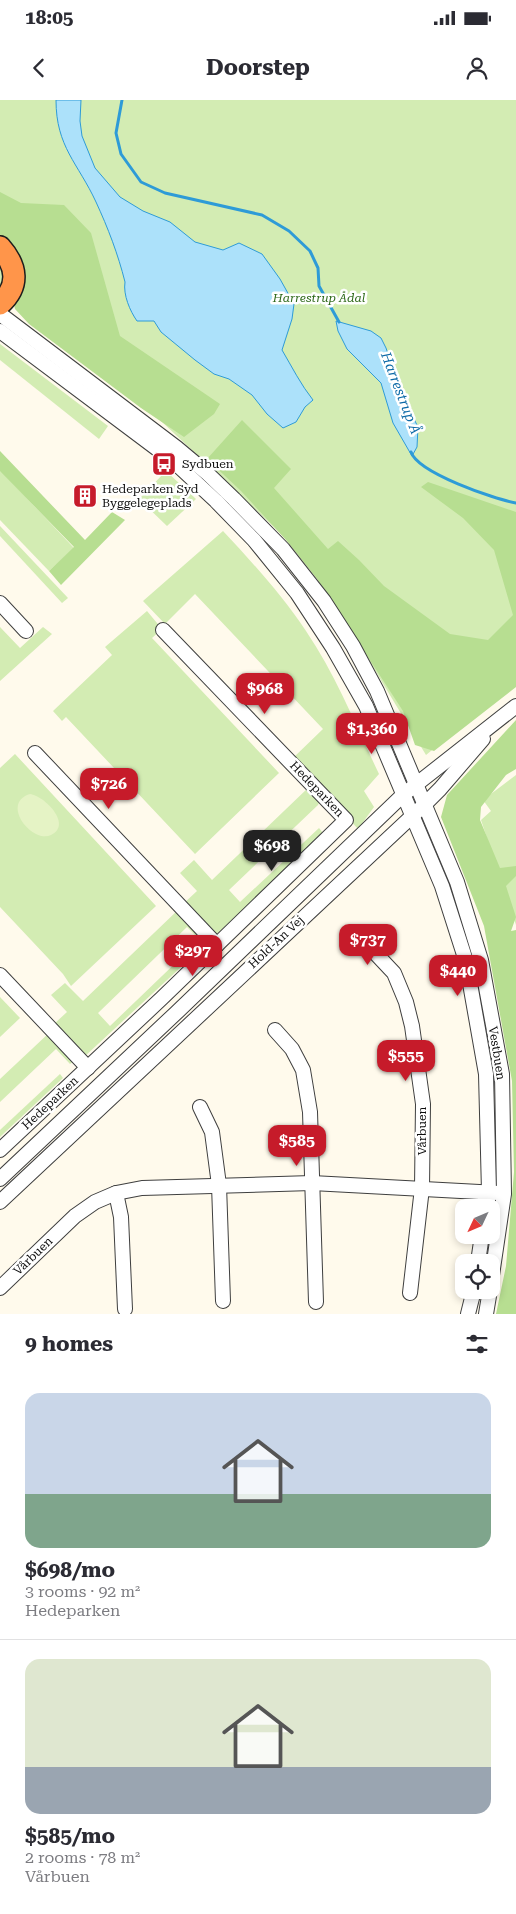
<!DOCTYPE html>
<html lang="en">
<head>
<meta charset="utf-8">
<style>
  body { margin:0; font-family:"Roboto Serif",serif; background:#f7f7f7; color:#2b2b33; height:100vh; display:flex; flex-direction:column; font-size:19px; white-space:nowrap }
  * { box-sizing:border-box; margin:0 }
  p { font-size:16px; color:#7c7c81 }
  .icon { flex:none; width:28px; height:28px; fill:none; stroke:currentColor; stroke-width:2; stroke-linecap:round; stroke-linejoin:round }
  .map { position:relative; height:1214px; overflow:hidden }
  .sheet { display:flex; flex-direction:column; background:#fff; flex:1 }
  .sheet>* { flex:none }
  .needle { width:32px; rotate:226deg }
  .fabs { position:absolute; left:455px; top:1099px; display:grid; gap:10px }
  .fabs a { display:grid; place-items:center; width:45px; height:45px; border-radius:10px; background:#fff; box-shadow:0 2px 8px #0003; font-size:25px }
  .price { position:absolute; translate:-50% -42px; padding:0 11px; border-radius:10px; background:#c61b2a; color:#fff; font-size:16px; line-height:32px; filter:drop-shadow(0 1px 2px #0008) }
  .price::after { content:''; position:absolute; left:50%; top:30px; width:15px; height:11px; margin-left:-8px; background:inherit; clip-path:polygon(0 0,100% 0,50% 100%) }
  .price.selected { background:#222; color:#fff }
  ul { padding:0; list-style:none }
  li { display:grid; align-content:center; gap:10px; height:265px; padding:0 25px }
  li+li { border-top:1px solid #e1e1e2 }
  li span { display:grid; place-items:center; height:155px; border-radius:15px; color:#555 }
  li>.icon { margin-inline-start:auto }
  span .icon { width:90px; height:90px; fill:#fffc; stroke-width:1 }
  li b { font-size:21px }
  h2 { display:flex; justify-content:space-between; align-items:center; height:60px; padding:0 25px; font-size:21px }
  .status { display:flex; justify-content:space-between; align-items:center; height:35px; padding:0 25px; background:#fff; direction:ltr }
  .status svg { height:14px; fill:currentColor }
  header { display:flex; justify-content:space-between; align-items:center; height:65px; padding:0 25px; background:#fff; font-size:22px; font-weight:700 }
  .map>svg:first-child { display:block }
  .green { fill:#d3ecb3 }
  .forest { fill:#b7de91 }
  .pitch { fill:#e5f3c5 }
  .water { fill:#ace1fa; stroke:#2e9bd7 }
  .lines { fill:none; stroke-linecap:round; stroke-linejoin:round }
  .stream { stroke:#2e9bd7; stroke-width:3 }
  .minor-casing { stroke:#3f3f3f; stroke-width:16 }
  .highway-casing { stroke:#1d1d1d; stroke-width:24 }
  .minor { stroke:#fff; stroke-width:14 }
  .highway { stroke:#ff954a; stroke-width:21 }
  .labels { text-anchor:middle; stroke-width:5; stroke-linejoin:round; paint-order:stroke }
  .park-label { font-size:12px; font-style:italic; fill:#2d6818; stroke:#fff }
  .poi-label { font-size:12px; fill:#0c0c0c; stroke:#fff; text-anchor:start }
  .street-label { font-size:12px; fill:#0c0c0c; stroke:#fff }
  .water-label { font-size:14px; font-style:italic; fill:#0d6aa7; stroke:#fff }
</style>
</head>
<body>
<div class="status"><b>18:05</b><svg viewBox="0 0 49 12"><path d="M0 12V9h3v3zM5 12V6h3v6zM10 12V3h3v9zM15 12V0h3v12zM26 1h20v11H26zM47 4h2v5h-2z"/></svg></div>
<header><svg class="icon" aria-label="back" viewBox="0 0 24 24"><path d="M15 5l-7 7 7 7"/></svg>Doorstep<svg class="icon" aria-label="person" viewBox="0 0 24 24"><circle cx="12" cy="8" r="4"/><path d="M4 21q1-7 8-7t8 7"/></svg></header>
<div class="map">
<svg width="516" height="1214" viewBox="0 0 516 1214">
  <rect width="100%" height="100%" fill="#fffaec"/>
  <g class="green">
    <polygon points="0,0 516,0 516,582 426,655 308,459 112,275 0,188"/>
    <polygon points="0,244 108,326 99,339 0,260"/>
    <polygon points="0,370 74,448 49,471 0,420"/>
    <polygon points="166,371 196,399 167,426 139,399"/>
    <polygon points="0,426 68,498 62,503 0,436"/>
    <path d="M223 431C252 462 282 495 306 531 336 575 356 626 379 674L364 691 374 707 358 729 293 658 323 629 195 494 165 524 143 501Z"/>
    <polygon points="147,511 162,529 152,538 279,673 195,754 66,617 62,621 53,611 112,555 105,547"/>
    <polygon points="0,527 20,548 43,527 52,534 0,581"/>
    <polygon points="15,654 156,806 71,886 63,874 0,807 0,668"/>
    <polygon points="516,675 516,825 481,720 491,711 483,700"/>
    <polygon points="309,687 320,700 318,705 229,790 240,802 319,728 323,733 214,837 183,804 197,791 180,773 194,760 212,780"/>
    <polygon points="178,810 208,841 204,844 187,827 98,913 110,926 188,851 193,856 84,957 53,925 67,912 51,895 65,883 83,901"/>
    <polygon points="0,897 20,918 0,937"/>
    <polygon points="49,933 75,960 70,964 56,949 0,1002 0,979"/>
    <polygon points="60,974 63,978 0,1037 0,1030"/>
  </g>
  <g class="forest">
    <polygon points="0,92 21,103 64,105 91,133 120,236 220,304 214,314 184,337 141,308 29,224 15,209 0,140"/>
    <polygon points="242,320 291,369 274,388 328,449 338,441 359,460 384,486 450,534 488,540 513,515 494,450 463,418 421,387 428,382 516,412 516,587 434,651 415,645 403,611 317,479 286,440 241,391 207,359"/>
    <polygon points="0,351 85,440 112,412 125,420 61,485 49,471 74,447 0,371"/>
    <polygon points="516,620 516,669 506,675 481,707 480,720 500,768 516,766 516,776 506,786 516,817 511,831 516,830 516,1214 496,1214 506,1166 514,1072 512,981 484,826 441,717 447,695"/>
  </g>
  <path class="pitch" d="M30 694C45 696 73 725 51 735 32 744 0 703 30 694Z"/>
  <g class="water">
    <path d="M56 0H81L80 21 82 36 95 68 120 97 143 111 170 122 195 142 223 150 239 143 262 154 280 179 294 204 292 219 282 250C292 267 301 285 313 300L305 307 296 322 283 328 267 314 252 295 229 279 214 274 195 260 161 232 154 221H137C130 211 123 195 125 182 118 154 108 128 96 102 78 63 56 47 56 0Z"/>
    <polygon points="336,221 371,231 381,238 386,248 402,295 418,327 417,347 412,356 393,323 381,283 347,249 338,231"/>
  </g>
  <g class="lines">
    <g class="stream">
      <polyline points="122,0 116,33 121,54 141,82 165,93 262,115 289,131 310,151 318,168 319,186 339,222"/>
      <path d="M411 352C418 373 494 399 516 403"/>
    </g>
    <defs>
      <g id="minor">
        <polyline points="0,214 177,348 208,374 234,399 283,449 324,501 353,546 377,591 457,782 481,860 502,974 504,1094 491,1182"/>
        <polyline points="0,231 172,360 216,401 254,440 297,493 333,548 366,606 442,786 466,861 486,974 489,1092 487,1108"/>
        <polyline points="0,503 26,531"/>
        <polyline points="35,653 217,845"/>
        <polyline points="362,839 394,873 406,902 412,926 423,1004 422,1088 410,1193"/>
        <polyline points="0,875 88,968"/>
        <polyline points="275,930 292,949 303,970 310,1012 316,1202"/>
        <polyline points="200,1007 212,1032 219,1085 223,1201"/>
        <polyline points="0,1050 162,898 346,720 163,530"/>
        <polyline points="0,1079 176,913 404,694 516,606"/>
        <polyline points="116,1093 121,1117 125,1209"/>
        <polyline points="0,1102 424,705 440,689 483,639"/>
        <polyline points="478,1162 482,1135"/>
        <polyline points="0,1188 75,1116 95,1102 116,1093 142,1088 312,1083 498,1093"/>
        <polyline points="468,1214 474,1190"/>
        <polyline points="486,1214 490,1190"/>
      </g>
      <path id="highway" d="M0 147C17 166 20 186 0 204"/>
    </defs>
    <use href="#minor" class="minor-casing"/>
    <use href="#highway" class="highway-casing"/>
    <use href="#minor" class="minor"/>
    <use href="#highway" class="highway"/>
  </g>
  <defs>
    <symbol id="bus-square" viewBox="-11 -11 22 22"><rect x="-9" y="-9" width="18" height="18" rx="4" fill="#c61b2a" stroke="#fff"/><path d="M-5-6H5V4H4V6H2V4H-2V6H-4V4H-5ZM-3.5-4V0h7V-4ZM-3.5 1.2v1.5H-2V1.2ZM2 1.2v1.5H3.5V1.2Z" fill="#fff"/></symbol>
    <symbol id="building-square" viewBox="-11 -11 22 22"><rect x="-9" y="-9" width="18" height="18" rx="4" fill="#c61b2a" stroke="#fff"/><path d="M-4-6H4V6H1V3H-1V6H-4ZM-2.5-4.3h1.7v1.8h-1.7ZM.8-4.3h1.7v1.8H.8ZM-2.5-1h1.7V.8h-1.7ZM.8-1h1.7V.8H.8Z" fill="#fff"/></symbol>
  </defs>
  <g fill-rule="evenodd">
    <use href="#bus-square" x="150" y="350" width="28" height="28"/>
    <use href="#building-square" x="71" y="382" width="28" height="28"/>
  </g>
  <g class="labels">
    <g class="park-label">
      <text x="319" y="202">Harrestrup Ådal</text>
    </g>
    <g class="poi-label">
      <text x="182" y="368">Sydbuen</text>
      <text x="102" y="393">Hedeparken Syd<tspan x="102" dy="14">Byggelegeplads</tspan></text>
    </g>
    <g class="street-label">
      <text transform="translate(317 689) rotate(46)" y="4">Hedeparken</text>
      <text transform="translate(276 842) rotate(-43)" y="4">Hold-An Vej</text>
      <text transform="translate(497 953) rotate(81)" y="4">Vestbuen</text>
      <text transform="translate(50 1003) rotate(-43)" y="4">Hedeparken</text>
      <text transform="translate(422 1031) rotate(-90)" y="4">Vårbuen</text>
      <text transform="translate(33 1156) rotate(-44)" y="4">Vårbuen</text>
    </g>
    <g class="water-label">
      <text transform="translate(401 293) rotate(69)" y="5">Harrestrup Å</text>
    </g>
  </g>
</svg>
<div class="fabs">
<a><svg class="needle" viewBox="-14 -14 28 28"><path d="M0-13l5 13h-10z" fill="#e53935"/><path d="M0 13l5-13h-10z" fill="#7c7c81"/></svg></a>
<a><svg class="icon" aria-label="locate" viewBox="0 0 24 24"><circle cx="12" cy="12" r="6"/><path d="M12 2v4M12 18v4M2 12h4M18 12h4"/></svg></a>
</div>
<b class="price" style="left:265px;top:615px">$968</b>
<b class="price" style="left:372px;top:655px">$1,360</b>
<b class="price" style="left:109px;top:710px">$726</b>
<b class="price selected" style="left:272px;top:772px">$698</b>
<b class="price" style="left:368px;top:866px">$737</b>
<b class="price" style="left:193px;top:877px">$297</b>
<b class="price" style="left:458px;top:897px">$440</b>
<b class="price" style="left:406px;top:982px">$555</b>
<b class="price" style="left:297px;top:1067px">$585</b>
</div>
<section class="sheet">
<h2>9 homes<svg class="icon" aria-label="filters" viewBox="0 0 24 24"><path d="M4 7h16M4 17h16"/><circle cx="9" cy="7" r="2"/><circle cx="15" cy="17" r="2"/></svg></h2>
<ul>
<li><span style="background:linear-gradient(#c9d6e8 65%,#7fa58c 0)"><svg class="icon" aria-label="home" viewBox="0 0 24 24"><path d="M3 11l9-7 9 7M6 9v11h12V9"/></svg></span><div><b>$698/mo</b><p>3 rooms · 92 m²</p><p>Hedeparken</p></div></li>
<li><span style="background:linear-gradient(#dfe7d0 70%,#9aa5b1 0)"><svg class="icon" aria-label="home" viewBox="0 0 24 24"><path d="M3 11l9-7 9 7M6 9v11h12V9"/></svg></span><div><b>$585/mo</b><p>2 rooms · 78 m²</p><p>Vårbuen</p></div></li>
</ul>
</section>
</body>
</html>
